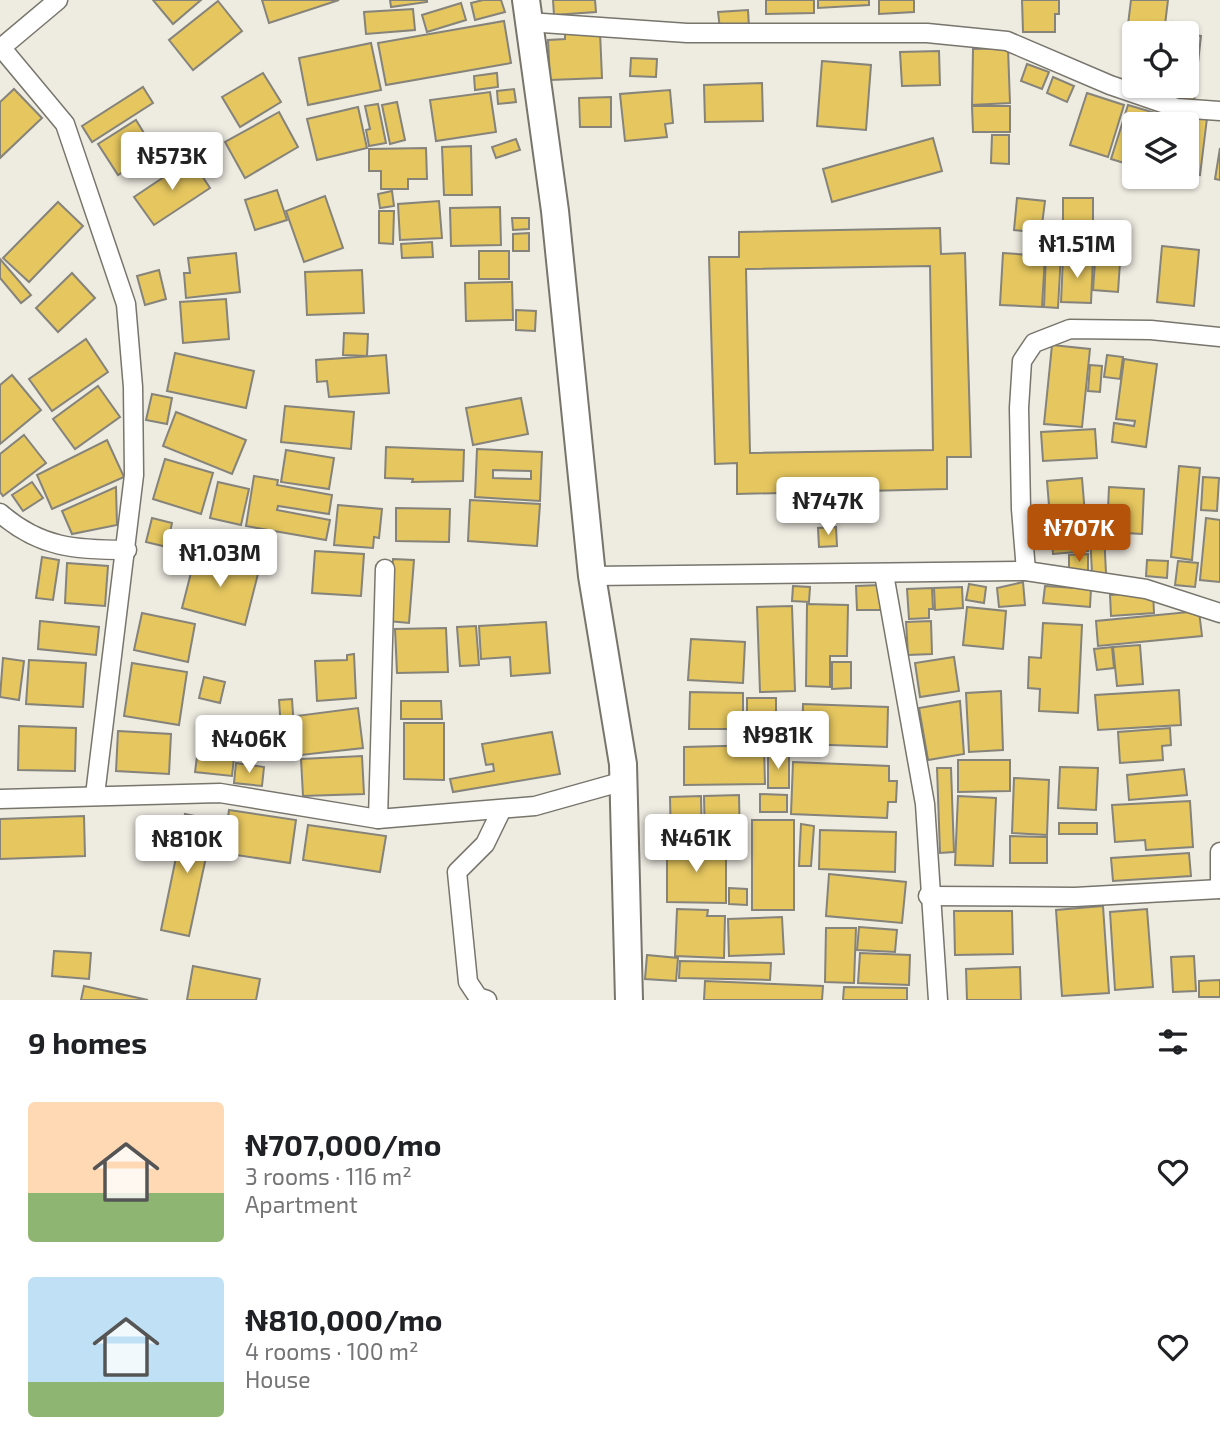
<!DOCTYPE html>
<html lang="en">
<head>
<meta charset="utf-8">
<style>
  body { margin:0; font-family:"Exo 2",sans-serif; background:#f2f2f2; color:#202124; height:100vh; display:flex; flex-direction:column; font-size:26px; white-space:nowrap }
  * { box-sizing:border-box; margin:0 }
  p { font-size:23px; color:#757577 }
  .icon { flex:none; width:38px; height:38px; fill:none; stroke:currentColor; stroke-width:2; stroke-linecap:round; stroke-linejoin:round }
  .map { position:relative; height:1000px; overflow:hidden }
  .details { display:flex; flex-direction:column; background:#fff; flex:1 }
  .details>* { flex:none }
  .fabs { position:absolute; left:1122px; top:21px; display:grid; gap:14px }
  .fabs a { display:grid; place-items:center; width:77px; height:77px; border-radius:7px; background:#fff; box-shadow:0 2px 5px #0004; font-size:35px }
  .price { position:absolute; translate:-50% -60px; padding:0 16px; border-radius:7px; background:#fff; color:#222; font-size:23px; line-height:46px; filter:drop-shadow(0 2px 4px #0008) }
  .price::after { content:''; position:absolute; left:50%; top:42px; width:21px; height:16px; margin-left:-10px; background:inherit; clip-path:polygon(0 0,100% 0,50% 100%) }
  .price.on { background:#b45309; color:#fff }
  ul { padding:0; list-style:none }
  li { display:flex; align-items:center; gap:21px; height:175px; padding:0 28px }
  li span { display:grid; place-items:center; flex:none; width:196px; height:140px; border-radius:7px; color:#555 }
  li>.icon { margin-inline-start:auto }
  span .icon { width:84px; height:84px; fill:#fffc; stroke-width:1 }
  li b { font-size:30px }
  h2 { display:flex; justify-content:space-between; align-items:center; height:84px; padding:0 28px; font-size:30px }
  .map>svg:first-child { display:block }
  .building { fill:#e5c65f; stroke:#85837a; stroke-width:2; fill-rule:evenodd }
  .lines { fill:none; stroke-linecap:round; stroke-linejoin:round }
  .street-casing { stroke:#77756c; stroke-width:21 }
  .secondary-casing { stroke:#77756c; stroke-width:30 }
  .street { stroke:#fff; stroke-width:18 }
  .secondary { stroke:#fff; stroke-width:26 }
</style>
</head>
<body>
<div class="map">
<svg width="1220" height="1000" viewBox="0 0 1220 1000">
  <rect width="100%" height="100%" fill="#eeebe1"/>
  <g class="building">
    <polygon points="153,0 201,0 173,24"/>
    <polygon points="262,0 339,0 269,23"/>
    <polygon points="390,0 427,0 427,2 391,7"/>
    <polygon points="483,0 501,0 505,12 475,20 471,3"/>
    <polygon points="553,0 595,0 596,12 554,15"/>
    <polygon points="766,0 814,0 814,13 766,14"/>
    <polygon points="818,0 869,0 869,5 818,8"/>
    <polygon points="879,0 914,0 914,12 879,14"/>
    <polygon points="1022,0 1059,0 1059,14 1055,14 1055,32 1023,32"/>
    <polygon points="1131,0 1168,0 1164,33 1134,33 1134,42 1126,41"/>
    <polygon points="218,1 242,31 193,70 169,40"/>
    <polygon points="461,3 466,20 427,32 422,15"/>
    <polygon points="413,9 415,30 366,34 364,12"/>
    <polygon points="748,10 749,27 720,29 718,12"/>
    <polygon points="504,21 511,63 386,85 378,43"/>
    <polygon points="1172,22 1193,25 1192,35 1201,36 1197,72 1186,71 1186,33 1170,33"/>
    <polygon points="600,32 602,78 550,80 548,40 565,39 565,34"/>
    <polygon points="371,43 381,90 308,105 299,58"/>
    <polygon points="1008,48 1010,103 972,105 973,49"/>
    <polygon points="939,51 940,85 902,86 900,52"/>
    <polygon points="631,58 657,59 656,77 630,76"/>
    <polygon points="822,61 871,65 866,130 817,126"/>
    <polygon points="1027,64 1049,72 1042,89 1021,81"/>
    <polygon points="263,73 281,102 240,127 222,97"/>
    <polygon points="497,73 498,87 475,90 474,76"/>
    <polygon points="1186,73 1198,75 1194,101 1159,96 1160,86 1186,86"/>
    <polygon points="1053,77 1074,86 1067,102 1047,93"/>
    <polygon points="762,83 763,121 705,122 704,85"/>
    <polygon points="143,87 153,103 92,142 82,126"/>
    <polygon points="14,89 42,118 0,158 0,102"/>
    <polygon points="514,89 516,102 498,104 497,91"/>
    <polygon points="670,90 673,123 665,124 667,137 625,141 620,94"/>
    <polygon points="490,92 496,132 436,141 430,100"/>
    <polygon points="1087,93 1124,105 1108,157 1070,145"/>
    <polygon points="611,97 611,127 580,127 579,98"/>
    <polygon points="397,102 405,140 390,144 382,105"/>
    <polygon points="378,104 386,143 369,146 366,130 370,129 365,106"/>
    <polygon points="1128,105 1162,115 1159,124 1134,124 1134,166 1111,159"/>
    <polygon points="972,106 1010,106 1010,132 973,132"/>
    <polygon points="358,107 367,148 317,160 307,119"/>
    <polygon points="279,112 298,147 245,178 225,142"/>
    <polygon points="1167,113 1207,118 1200,175 1186,173 1186,124 1166,124"/>
    <polygon points="136,120 155,151 118,175 98,144"/>
    <polygon points="992,135 1009,135 1009,164 991,163"/>
    <polygon points="933,138 942,171 832,202 823,169"/>
    <polygon points="516,139 520,150 496,158 492,147"/>
    <polygon points="471,146 472,195 444,195 442,147"/>
    <polygon points="426,148 427,179 408,179 408,189 381,189 381,171 369,171 369,149"/>
    <polygon points="1220,148 1220,180 1215,179"/>
    <polygon points="191,159 210,188 154,225 134,197"/>
    <polygon points="277,190 287,220 255,230 245,200"/>
    <polygon points="392,191 394,206 380,208 378,194"/>
    <polygon points="325,196 343,248 304,262 286,211"/>
    <polygon points="1017,198 1045,201 1041,233 1014,230"/>
    <rect x="1063" y="198" width="30" height="57"/>
    <polygon points="439,201 442,238 400,240 398,204"/>
    <polygon points="58,202 83,226 29,282 3,258"/>
    <polygon points="500,207 501,245 451,246 450,208"/>
    <polygon points="379,211 394,211 393,244 379,243"/>
    <polygon points="512,218 529,218 529,229 513,230"/>
    <path d="M940 228 941 254 965 253 971 457H947V489L737 494V463L715 464 709 257H739V232ZM930 266 933 450 750 453 746 269Z"/>
    <polygon points="529,233 529,251 513,251 513,234"/>
    <polygon points="432,242 433,257 402,258 401,244"/>
    <polygon points="1162,246 1199,250 1194,306 1157,302"/>
    <polygon points="1096,247 1121,248 1118,292 1093,290"/>
    <rect x="479" y="251" width="30" height="28"/>
    <polygon points="236,253 240,292 186,298 184,273 190,273 188,258"/>
    <polygon points="1003,253 1045,256 1042,307 1000,305"/>
    <polygon points="1046,253 1061,254 1058,308 1044,307"/>
    <polygon points="1063,258 1093,259 1091,303 1061,302"/>
    <polygon points="0,259 31,295 21,303 0,278"/>
    <polygon points="159,270 166,299 145,305 137,276"/>
    <polygon points="362,270 364,313 307,315 305,272"/>
    <polygon points="72,273 95,298 58,332 36,308"/>
    <polygon points="512,282 513,320 466,321 465,283"/>
    <polygon points="226,299 229,339 183,343 180,302"/>
    <polygon points="516,310 536,311 535,331 516,330"/>
    <polygon points="344,333 368,334 367,356 343,355"/>
    <polygon points="86,339 108,372 52,411 29,379"/>
    <polygon points="1052,345 1090,349 1082,427 1044,424"/>
    <polygon points="175,353 254,371 246,408 167,391"/>
    <polygon points="386,355 389,393 329,397 327,381 317,382 316,360"/>
    <polygon points="1107,355 1123,357 1120,379 1104,377"/>
    <polygon points="1124,359 1157,364 1146,447 1112,442 1114,423 1134,426 1135,421 1116,419"/>
    <polygon points="1090,365 1102,366 1100,392 1088,391"/>
    <polygon points="12,375 41,410 0,444 0,385"/>
    <polygon points="98,386 120,417 75,449 53,419"/>
    <polygon points="152,394 172,398 167,424 146,420"/>
    <polygon points="521,398 528,434 473,445 466,408"/>
    <polygon points="285,406 354,412 351,449 281,442"/>
    <polygon points="176,412 246,440 232,474 163,446"/>
    <polygon points="1095,429 1097,458 1043,461 1041,432"/>
    <polygon points="24,435 46,463 3,496 0,492 0,454"/>
    <polygon points="107,440 124,477 52,509 37,475"/>
    <polygon points="386,447 464,450 463,481 412,482 413,479 385,478"/>
    <path d="M477 449 542 452 540 501 475 497ZM493 470 531 471V479L493 478Z"/>
    <polygon points="286,450 334,458 329,489 281,482"/>
    <polygon points="165,459 213,473 201,514 153,499"/>
    <polygon points="1179,466 1200,468 1192,560 1171,557"/>
    <polygon points="254,476 278,480 277,485 332,495 329,514 278,506 277,510 330,520 326,540 246,526"/>
    <polygon points="1203,477 1219,478 1217,511 1201,510"/>
    <polygon points="1082,478 1088,551 1053,554 1047,481"/>
    <polygon points="32,482 43,498 23,511 12,495"/>
    <polygon points="218,482 249,489 241,525 210,518"/>
    <polygon points="116,487 117,525 72,534 62,511"/>
    <polygon points="1109,487 1144,489 1142,534 1107,532"/>
    <polygon points="470,500 540,504 537,546 468,541"/>
    <polygon points="338,505 382,509 379,538 374,537 373,548 334,545"/>
    <polygon points="396,508 450,509 449,542 396,541"/>
    <polygon points="152,518 172,523 167,547 146,542"/>
    <polygon points="1206,518 1220,520 1220,582 1200,580"/>
    <polygon points="836,527 837,546 819,547 818,528"/>
    <polygon points="1090,533 1104,533 1106,573 1092,573"/>
    <polygon points="315,551 364,554 361,596 312,593"/>
    <polygon points="196,553 259,570 245,625 182,608"/>
    <polygon points="1088,554 1088,574 1069,574 1069,555"/>
    <polygon points="42,557 59,560 53,600 36,598"/>
    <polygon points="393,559 414,560 409,623 388,621"/>
    <polygon points="1147,560 1168,561 1167,578 1146,576"/>
    <polygon points="1178,561 1198,563 1195,587 1175,585"/>
    <polygon points="67,563 108,566 105,606 65,603"/>
    <polygon points="1023,582 1025,605 999,607 997,588"/>
    <polygon points="969,584 986,587 984,603 966,600"/>
    <polygon points="880,585 881,610 857,610 856,586"/>
    <polygon points="793,586 810,587 809,602 792,601"/>
    <polygon points="1045,586 1091,589 1090,607 1043,603"/>
    <polygon points="962,587 963,608 935,610 934,588"/>
    <polygon points="932,588 933,609 929,609 929,618 909,619 907,589"/>
    <polygon points="1153,592 1154,613 1111,616 1110,595"/>
    <polygon points="807,604 848,605 847,656 830,656 830,687 806,686"/>
    <polygon points="792,606 795,691 760,692 757,607"/>
    <polygon points="967,607 1006,611 1003,649 963,645"/>
    <polygon points="1199,611 1202,636 1098,646 1096,621"/>
    <polygon points="142,613 195,624 188,662 134,650"/>
    <polygon points="40,621 99,627 96,655 38,649"/>
    <polygon points="931,621 932,654 908,655 906,622"/>
    <polygon points="546,622 550,673 511,676 510,657 481,659 479,626"/>
    <polygon points="1043,623 1082,625 1078,713 1039,711 1040,689 1028,688 1029,657 1041,658"/>
    <polygon points="476,626 479,665 460,666 457,627"/>
    <polygon points="446,628 448,672 397,673 395,629"/>
    <polygon points="691,639 745,642 743,683 688,680"/>
    <polygon points="1140,645 1143,684 1117,686 1113,647"/>
    <polygon points="1112,647 1114,668 1097,670 1094,649"/>
    <polygon points="354,654 356,698 317,701 315,661 347,660 347,655"/>
    <polygon points="954,657 959,691 920,697 915,663"/>
    <polygon points="3,658 24,661 19,700 0,697"/>
    <polygon points="29,660 86,663 83,707 26,704"/>
    <polygon points="832,662 851,662 851,688 832,689"/>
    <polygon points="132,663 187,672 179,725 124,716"/>
    <polygon points="204,677 225,682 220,703 199,698"/>
    <polygon points="1179,690 1181,725 1098,730 1095,695"/>
    <polygon points="1001,691 1003,750 969,752 966,693"/>
    <polygon points="690,692 743,693 743,729 689,729"/>
    <polygon points="747,698 776,698 776,728 747,727"/>
    <polygon points="292,699 294,729 281,729 279,700"/>
    <polygon points="401,701 441,701 442,719 401,719"/>
    <polygon points="960,701 964,754 928,760 919,708"/>
    <polygon points="803,704 888,707 887,747 802,744"/>
    <polygon points="358,708 363,748 301,755 296,716"/>
    <polygon points="404,723 444,723 444,780 404,779"/>
    <polygon points="19,726 76,728 75,771 18,770"/>
    <polygon points="201,726 237,730 232,776 195,772"/>
    <polygon points="1170,728 1171,745 1162,746 1163,760 1120,763 1118,732"/>
    <polygon points="118,731 171,734 169,774 116,771"/>
    <polygon points="552,732 560,774 453,792 450,779 494,771 493,764 486,765 482,744"/>
    <polygon points="285,735 287,752 266,755 263,739"/>
    <polygon points="764,745 765,784 684,785 684,747"/>
    <rect x="768" y="753" width="21" height="35"/>
    <polygon points="362,756 364,794 303,796 301,759"/>
    <polygon points="958,760 1010,760 1010,791 958,792"/>
    <polygon points="793,762 889,766 889,781 897,781 896,802 888,802 887,818 791,814"/>
    <polygon points="236,763 264,767 262,786 234,783"/>
    <polygon points="1060,767 1098,768 1096,810 1058,808"/>
    <polygon points="937,768 951,768 954,852 940,853"/>
    <polygon points="1184,769 1187,795 1129,800 1127,775"/>
    <polygon points="1014,778 1049,780 1047,835 1012,833"/>
    <polygon points="760,794 787,795 787,812 760,812"/>
    <polygon points="739,795 740,840 705,841 704,796"/>
    <polygon points="701,796 702,842 671,842 670,797"/>
    <polygon points="958,796 996,798 993,866 955,865"/>
    <polygon points="1190,801 1193,847 1146,850 1145,840 1115,842 1112,805"/>
    <polygon points="229,810 296,820 290,863 223,853"/>
    <polygon points="185,814 214,820 189,936 161,930"/>
    <polygon points="84,816 85,856 0,859 0,819"/>
    <rect x="752" y="820" width="42" height="90"/>
    <rect x="1059" y="823" width="38" height="11"/>
    <polygon points="801,824 814,826 811,866 799,866"/>
    <polygon points="308,825 386,836 380,872 303,860"/>
    <polygon points="820,830 896,832 895,872 819,869"/>
    <polygon points="1010,836 1047,837 1047,863 1010,863"/>
    <polygon points="667,846 726,847 726,903 667,902"/>
    <polygon points="1189,853 1191,876 1113,881 1111,858"/>
    <polygon points="829,874 906,882 902,923 826,916"/>
    <polygon points="729,888 747,889 747,905 729,904"/>
    <polygon points="1103,906 1109,993 1062,996 1056,910"/>
    <polygon points="677,909 708,910 707,916 725,916 724,958 675,956"/>
    <polygon points="1147,909 1153,987 1115,990 1110,912"/>
    <polygon points="954,911 1012,911 1013,954 955,955"/>
    <polygon points="782,917 784,954 729,956 728,919"/>
    <polygon points="859,927 897,930 895,952 857,950"/>
    <polygon points="826,928 856,928 854,983 825,982"/>
    <polygon points="54,951 91,953 89,979 52,976"/>
    <polygon points="860,953 910,955 909,985 858,983"/>
    <polygon points="647,955 678,958 676,981 645,979"/>
    <polygon points="1194,956 1196,991 1173,992 1171,957"/>
    <polygon points="680,961 771,963 770,980 679,978"/>
    <polygon points="193,966 260,979 256,1000 187,1000"/>
    <polygon points="1020,967 1021,1000 967,1000 966,969"/>
    <polygon points="1220,980 1220,997 1199,997 1199,981"/>
    <polygon points="705,981 823,986 822,1000 704,1000"/>
    <polygon points="84,986 148,1000 81,1000"/>
    <polygon points="844,987 907,988 907,1000 843,1000"/>
  </g>
  <g class="lines">
    <defs>
      <g id="street">
        <polyline points="528,22 687,33 927,33 1007,41 1110,85 1177,108 1220,111"/>
        <polyline points="0,46 65,124 126,304 133,387 134,475 95,795"/>
        <polyline points="2,47 58,0"/>
        <path d="M0 513C40 548 76 550 127 550"/>
        <polyline points="1026,571 1021,509 1019,408 1022,361 1034,343 1070,329 1151,330 1220,337"/>
        <polyline points="884,574 925,804 938,1000"/>
        <polyline points="592,576 1026,571 1146,589 1220,613"/>
        <polyline points="0,799 220,793 378,819 535,806 624,781"/>
        <polyline points="378,819 385,569"/>
        <polyline points="1220,889 1220,852"/>
        <polyline points="928,896 1075,897 1220,889"/>
        <polyline points="487,1000 478,997 468,982 457,872 485,844 501,811"/>
      </g>
      <polyline id="secondary" points="526,0 555,211 592,576 623,764 629,1000"/>
    </defs>
    <use href="#street" class="street-casing"/>
    <use href="#secondary" class="secondary-casing"/>
    <use href="#street" class="street"/>
    <use href="#secondary" class="secondary"/>
  </g>
</svg>
<div class="fabs">
<a><svg class="icon" aria-label="locate" viewBox="0 0 24 24"><circle cx="12" cy="12" r="6"/><path d="M12 2v4M12 18v4M2 12h4M18 12h4"/></svg></a>
<a><svg class="icon" aria-label="layers" viewBox="0 0 24 24"><path d="M12 4l9 5-9 5-9-5zM3 14l9 5 9-5"/></svg></a>
</div>
<b class="price" style="left:172px;top:192px">₦573K</b>
<b class="price" style="left:1077px;top:280px">₦1.51M</b>
<b class="price" style="left:828px;top:537px">₦747K</b>
<b class="price on" style="left:1079px;top:564px">₦707K</b>
<b class="price" style="left:220px;top:589px">₦1.03M</b>
<b class="price" style="left:778px;top:771px">₦981K</b>
<b class="price" style="left:249px;top:775px">₦406K</b>
<b class="price" style="left:696px;top:874px">₦461K</b>
<b class="price" style="left:187px;top:875px">₦810K</b>
</div>
<section class="details">
<h2>9 homes<svg class="icon" aria-label="filters" viewBox="0 0 24 24"><path d="M4 7h16M4 17h16"/><circle cx="9" cy="7" r="2"/><circle cx="15" cy="17" r="2"/></svg></h2>
<ul>
<li><span style="background:linear-gradient(#ffd9b3 65%,#8fb573 0)"><svg class="icon" aria-label="home" viewBox="0 0 24 24"><path d="M3 11l9-7 9 7M6 9v11h12V9"/></svg></span><div><b>₦707,000/mo</b><p>3 rooms · 116 m²</p><p>Apartment</p></div><svg class="icon" aria-label="heart" viewBox="0 0 24 24"><path d="M12 20l-8-8c-3-5 5-10 8-4 3-6 11-1 8 4z"/></svg></li>
<li><span style="background:linear-gradient(#bfe0f5 75%,#8fb573 0)"><svg class="icon" aria-label="home" viewBox="0 0 24 24"><path d="M3 11l9-7 9 7M6 9v11h12V9"/></svg></span><div><b>₦810,000/mo</b><p>4 rooms · 100 m²</p><p>House</p></div><svg class="icon" aria-label="heart" viewBox="0 0 24 24"><path d="M12 20l-8-8c-3-5 5-10 8-4 3-6 11-1 8 4z"/></svg></li>
</ul>
</section>
</body>
</html>
